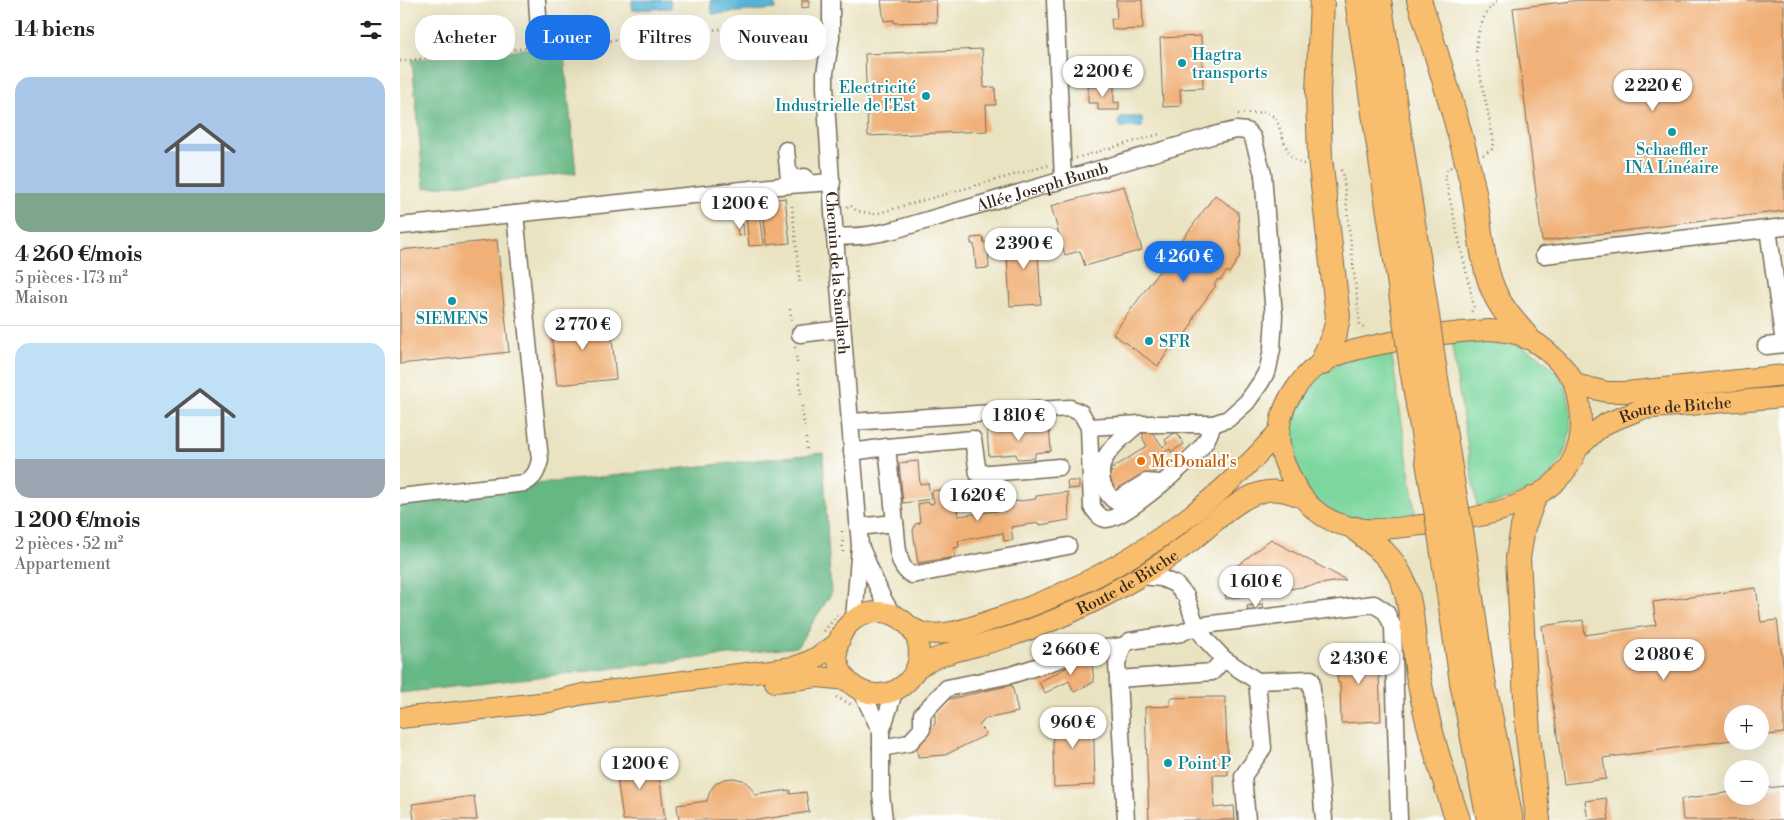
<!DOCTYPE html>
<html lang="fr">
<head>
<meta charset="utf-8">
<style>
  body { margin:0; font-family:"Libre Bodoni",serif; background:#f2f2f2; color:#202124; height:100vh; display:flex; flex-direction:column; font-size:19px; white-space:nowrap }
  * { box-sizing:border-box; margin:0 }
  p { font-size:16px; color:#757577 }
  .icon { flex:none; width:28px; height:28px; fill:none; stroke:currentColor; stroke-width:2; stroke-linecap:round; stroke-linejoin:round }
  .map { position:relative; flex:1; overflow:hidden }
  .sheet { display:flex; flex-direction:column; background:#fff; width:400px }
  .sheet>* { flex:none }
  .hud { position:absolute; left:15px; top:15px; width:475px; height:45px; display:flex; gap:10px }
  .fabs { position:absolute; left:1324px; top:705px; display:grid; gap:10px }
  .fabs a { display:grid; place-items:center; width:45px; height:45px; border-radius:50%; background:#fff; box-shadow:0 5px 20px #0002; font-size:25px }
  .price { position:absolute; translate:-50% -42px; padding:0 11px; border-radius:18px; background:#fff; color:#222; font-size:16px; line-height:32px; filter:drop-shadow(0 1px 2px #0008) }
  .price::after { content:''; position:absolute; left:50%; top:30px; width:15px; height:11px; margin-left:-8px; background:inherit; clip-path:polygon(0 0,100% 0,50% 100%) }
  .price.current { background:#1a73e8; color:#fff }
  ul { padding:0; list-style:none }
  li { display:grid; align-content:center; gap:10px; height:265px; padding:0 15px }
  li+li { border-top:1px solid #e0e0e0 }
  li span { display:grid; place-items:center; height:155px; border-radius:15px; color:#555 }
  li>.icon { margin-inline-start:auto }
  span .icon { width:90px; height:90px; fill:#fffc; stroke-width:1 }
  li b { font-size:21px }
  h2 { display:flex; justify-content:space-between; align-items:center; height:60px; padding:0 15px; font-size:21px }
  .pill { padding:0 18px; border-radius:20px; background:#fff; box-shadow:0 5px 20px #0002; font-size:18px; line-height:45px }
  .pill.current { background:#1a73e8; color:#fff }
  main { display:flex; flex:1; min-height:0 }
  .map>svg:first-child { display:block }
  .green { fill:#7cd69d; stroke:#5c805e }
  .forest { fill:#65b784; stroke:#507051 }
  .water { fill:#57b5d6; stroke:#49707a }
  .building { fill:#f0b077 }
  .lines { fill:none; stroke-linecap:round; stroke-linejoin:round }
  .minor-casing { stroke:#786b57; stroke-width:19 }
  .major-casing { stroke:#786b57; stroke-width:22 }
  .highway-casing { stroke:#786b57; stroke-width:26 }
  .path { stroke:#786b57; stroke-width:2.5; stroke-dasharray:1 4; stroke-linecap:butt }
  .minor { stroke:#fff; stroke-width:16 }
  .major { stroke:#f9be6d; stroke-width:20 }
  .highway { stroke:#f9be6d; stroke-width:24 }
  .highway-bridge-casing { stroke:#786b57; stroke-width:26; stroke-linecap:butt }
  .highway-bridge { stroke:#f9be6d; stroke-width:24 }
  .culture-dot { fill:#0f9aa8; stroke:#fff; stroke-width:2 }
  .food-dot { fill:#e8710a; stroke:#fff; stroke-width:2 }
  .labels { text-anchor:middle; stroke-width:4; stroke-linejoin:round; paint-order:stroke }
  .culture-label { font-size:16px; fill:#0d838f; stroke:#fff; text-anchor:start }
  .street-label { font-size:16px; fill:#3b2a1e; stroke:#fff }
  .food-label { font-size:16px; fill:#c56008; stroke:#fff; text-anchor:start }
</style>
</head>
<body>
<main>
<section class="sheet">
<h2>14 biens<svg class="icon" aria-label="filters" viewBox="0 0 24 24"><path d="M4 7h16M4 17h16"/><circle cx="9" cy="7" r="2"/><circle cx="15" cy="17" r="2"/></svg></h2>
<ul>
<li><span style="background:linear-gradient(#a9c7e8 75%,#7fa58c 0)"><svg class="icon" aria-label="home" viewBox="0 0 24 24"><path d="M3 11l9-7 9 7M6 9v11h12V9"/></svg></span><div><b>4 260 €/mois</b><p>5 pièces · 173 m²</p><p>Maison</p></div></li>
<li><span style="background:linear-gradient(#bfe0f5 75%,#9aa5b1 0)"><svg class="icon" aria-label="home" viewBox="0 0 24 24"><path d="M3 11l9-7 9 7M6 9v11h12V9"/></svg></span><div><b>1 200 €/mois</b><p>2 pièces · 52 m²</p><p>Appartement</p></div></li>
</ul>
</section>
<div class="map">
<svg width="1384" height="820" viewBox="0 0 1384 820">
  <rect width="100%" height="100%" fill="#fff"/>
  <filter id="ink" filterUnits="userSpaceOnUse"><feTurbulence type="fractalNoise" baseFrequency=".02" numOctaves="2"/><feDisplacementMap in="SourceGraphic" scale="10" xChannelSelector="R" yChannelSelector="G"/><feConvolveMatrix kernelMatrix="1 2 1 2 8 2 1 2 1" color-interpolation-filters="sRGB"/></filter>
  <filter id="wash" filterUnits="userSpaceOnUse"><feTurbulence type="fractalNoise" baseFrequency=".0096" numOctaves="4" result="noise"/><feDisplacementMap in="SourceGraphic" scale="20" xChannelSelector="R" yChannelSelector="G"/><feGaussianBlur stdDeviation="1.12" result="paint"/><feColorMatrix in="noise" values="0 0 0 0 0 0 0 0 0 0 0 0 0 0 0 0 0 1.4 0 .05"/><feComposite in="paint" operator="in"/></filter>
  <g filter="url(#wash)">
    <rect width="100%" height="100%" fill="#eae3c1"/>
    <g class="green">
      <path d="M1093 338C1110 343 1129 347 1142 359 1152 367 1164 380 1167 392 1177 425 1167 466 1138 485 1120 497 1098 502 1077 507L1051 340Z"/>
      <polygon points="991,350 1016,518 982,520 940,515 916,501 890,461 888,439 891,415 904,391 926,370 947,360"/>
    </g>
    <g class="forest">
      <polygon points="163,45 176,173 24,188 12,60"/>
      <polygon points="423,453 431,594 397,647 0,693 0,501 153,482"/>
    </g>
    <g class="water">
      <polygon points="232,0 270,0 271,8 232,10"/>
      <polygon points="311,0 374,0 375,9 312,14"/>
      <polygon points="721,117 742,117 742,127 721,127 718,122"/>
    </g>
    <g id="blocks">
      <g class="building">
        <polygon points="402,0 409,0 409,7 402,8"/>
        <polygon points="481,0 536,0 537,22 494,23 494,20 484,21"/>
        <polygon points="716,0 742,0 743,29 718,30 712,29 711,19 717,19"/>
        <polygon points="1180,0 1384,0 1384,211 1142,241 1113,8"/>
        <polygon points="801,36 803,88 780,89 781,106 763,107 760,38"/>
        <polygon points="582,49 584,88 595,87 596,105 586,105 587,131 468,136 465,54"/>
        <polygon points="714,86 714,103 719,102 719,110 698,110 698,103 688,103 688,87"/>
        <polygon points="724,186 742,250 685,266 680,251 665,255 651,206"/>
        <polygon points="815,195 838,212 841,252 839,258 829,273 827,271 820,280 818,279 814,285 816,286 814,288 795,314 792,324 784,336 780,333 758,366 713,334"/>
        <polygon points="385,198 390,243 367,245 362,201"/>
        <polygon points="360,213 364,245 349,246 346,215"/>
        <polygon points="337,224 343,224 344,235 338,236"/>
        <polygon points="637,235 641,304 610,306 606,237"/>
        <polygon points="583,237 584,243 588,243 589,268 576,269 574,244 571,244 571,238"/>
        <polygon points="97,240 109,352 0,364 0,250"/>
        <polygon points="210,318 216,379 157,385 150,323"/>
        <polygon points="649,426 651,451 635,453 635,458 617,459 616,454 589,456 587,430"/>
        <polygon points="743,432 752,432 763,447 767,444 765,440 776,432 784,444 771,452 770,449 756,458 760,464 755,467 757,470 724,491 717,494 705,477 712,472 710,470 747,446 743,439"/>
        <polygon points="518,461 520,484 528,483 531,499 503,503 499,463"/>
        <polygon points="667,481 679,481 679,488 668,489"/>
        <polygon points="555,488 558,516 605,510 604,503 636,499 636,496 668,492 669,520 640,525 640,523 611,527 613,540 604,541 603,533 558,541 559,547 554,548 555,557 518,563 513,531 515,524 520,523 518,504 529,502 530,504 534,503 532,491"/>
        <polygon points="871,539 875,542 946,580 826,599 823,577"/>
        <polygon points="1356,588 1361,622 1377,620 1384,671 1384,733 1360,736 1360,714 1332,714 1332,740 1203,758 1206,779 1164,784 1142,626 1183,620 1185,635 1256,625 1253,602"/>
        <polygon points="863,604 864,609 848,611 847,606"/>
        <polygon points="978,648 978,665 981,665 981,673 979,673 981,721 941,723 940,683 938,683 937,676 940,675 937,676 935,650"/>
        <polygon points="691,656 694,682 674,692 669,681 645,693 639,682 666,668 664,665 670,662 672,666"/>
        <polygon points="612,685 618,712 585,719 579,726 586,733 585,733 586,735 545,755 518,757 516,744 535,724 535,713 549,699"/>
        <polygon points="803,697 825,697 828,775 813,775 814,808 834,806 835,820 749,820 745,707 770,706 770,698"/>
        <polygon points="693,711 695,785 654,787 652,712"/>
        <polygon points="257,757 265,820 223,820 215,763"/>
        <polygon points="333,778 343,780 350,786 355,795 390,790 390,794 406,792 409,812 358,820 279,820 277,805 307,801 310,791 315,784 324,779"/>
        <polygon points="1384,786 1384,820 1283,820 1281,799 1332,792 1332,796 1360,796 1360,789"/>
        <polygon points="74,796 77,820 14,820 12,804"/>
        <polygon points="1206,798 1209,820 1188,820 1185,801"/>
      </g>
    </g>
  </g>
  <g filter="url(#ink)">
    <use href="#blocks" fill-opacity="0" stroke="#786b57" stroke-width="1"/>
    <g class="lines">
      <defs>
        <g id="minor">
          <polyline points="137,0 140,47"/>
          <path id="s1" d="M431 0V38L425 73V87L433 212 460 546 454 619"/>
          <polyline points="655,0 663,180"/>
          <polyline points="386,150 389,179 405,177"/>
          <polyline points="0,226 389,185 432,182"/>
          <polyline points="1368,229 1383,336"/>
          <path id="s2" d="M435 236C456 238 474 235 494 230L818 134 836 130 847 131 853 138 863 174 874 316 872 349 868 369 861 382 847 402 828 419 813 424H741L689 427"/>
          <polyline points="1144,255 1384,227"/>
          <polyline points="400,334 442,329"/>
          <polyline points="1366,346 1384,344"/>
          <path d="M450 422 670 408 681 413 689 427 692 507C696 512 699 518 706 519 722 521 792 460 803 445 808 439 810 432 813 424"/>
          <path d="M737 425C718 441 690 462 705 489 708 494 710 498 715 501L746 482 760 483"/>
          <polyline points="487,447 573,439 578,474 659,467"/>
          <polyline points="452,452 487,447 495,523"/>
          <path d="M0 497 125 483C135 477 137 471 140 460L115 214"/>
          <path d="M458 527 495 523C498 540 495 567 512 575L668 546"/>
          <polyline points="461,548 482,597 492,614"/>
          <polyline points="741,576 761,578 775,584 786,596 796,626 807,641 824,659 857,681 911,679 924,820"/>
          <polyline points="718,679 812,672 824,659"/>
          <polyline points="461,690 481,732"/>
          <polyline points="481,748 509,743 522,729 522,714 547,688 611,675 689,650 723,646"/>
          <polyline points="484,820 481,794 481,732 495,690"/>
          <polyline points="726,820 717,663 723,646 730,641 781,633 796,626 974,604 986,612 993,627 999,820"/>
          <polyline points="847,820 843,776 863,748 857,681"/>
        </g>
        <g id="major">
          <path d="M1089 330C1102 331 1114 332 1125 337 1142 344 1171 370 1176 388 1205 494 1103 517 1022 525 991 528 959 535 930 520 906 508 895 488 885 464 875 441 878 412 894 391 901 380 910 369 922 363 939 353 958 349 976 345 1014 337 1051 332 1089 330Z"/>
          <polyline points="1174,384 1207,392 1227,392 1384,375"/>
          <path id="s3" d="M1178 448 1196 431 1207 423 1242 409 1384 397"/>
          <circle cx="478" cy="653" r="41"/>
          <path d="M510 627C515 629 520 632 524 633 548 637 576 625 598 618 707 582 803 519 878 432"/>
          <path id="s4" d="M515 670C542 650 577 648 608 637 654 622 697 602 739 577 756 567 773 555 789 543 812 526 839 495 867 491 879 489 890 493 901 497"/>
          <polyline points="375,682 418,677 447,680"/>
          <path d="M0 718 149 702 183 694 393 667C410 663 424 653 439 642"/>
        </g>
        <g id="highway">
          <polyline points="957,0 1003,306"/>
          <polyline points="979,0 1025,302"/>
          <path d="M1019 0C1039 61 1058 121 1072 183 1081 220 1079 263 1097 298 1105 313 1116 325 1127 337"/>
          <polyline points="920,158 918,93 922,0"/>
          <polyline points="921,167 938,317 935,332 922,363"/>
          <polyline points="1034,366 1053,487"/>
          <polyline points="1012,369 1033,491"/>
          <polyline points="1134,498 1123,527 1118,558 1128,735 1138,820"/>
          <path d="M956 529C973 543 990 555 1000 575 1014 601 1013 650 1019 680 1028 728 1042 774 1058 820"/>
          <polyline points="1062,537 1083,680 1111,820"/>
          <polyline points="1041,540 1062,682 1089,820"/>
        </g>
      </defs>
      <use href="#minor" class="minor-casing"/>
      <use href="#major" class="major-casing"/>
      <use href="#highway" class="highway-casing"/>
      <g class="path">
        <polyline points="155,46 418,19"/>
        <polyline points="0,61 127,48"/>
        <path d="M838 114 864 112 875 117C883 132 885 161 904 164"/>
        <path d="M1083 155 1092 149 1094 143 1076 54C1077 32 1081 14 1099 0"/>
        <polyline points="676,158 760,134"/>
        <polyline points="1051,167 1048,168 1045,178 1074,306 1070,315"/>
        <polyline points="941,170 943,173 960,325 966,330"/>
        <polyline points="392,206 400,284"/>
        <polyline points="447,207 450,205 457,211 475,214 649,165"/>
        <polyline points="390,309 392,323"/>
        <polyline points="395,347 397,363"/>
        <polyline points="398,373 401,394"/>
        <polyline points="402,406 404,427"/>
        <polyline points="406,438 407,452"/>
        <polyline points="442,531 443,552"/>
        <polyline points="424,631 440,612"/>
        <polyline points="436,697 452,705"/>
      </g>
      <use href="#minor" class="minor"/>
      <use href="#major" class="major"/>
      <use href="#highway" class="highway"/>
      <defs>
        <g id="highway-bridge">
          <polyline points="920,158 921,167"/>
          <polyline points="1025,302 1034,366"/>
          <polyline points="1003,306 1012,369"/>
          <polyline points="1053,487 1062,537"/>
          <polyline points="1033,491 1041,540"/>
        </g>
      </defs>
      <use href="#highway-bridge" class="highway-bridge-casing"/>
      <use href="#highway-bridge" class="highway-bridge"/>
    </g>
  </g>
  <g class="culture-dot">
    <circle cx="782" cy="63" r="5"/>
    <circle cx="526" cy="96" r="5"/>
    <circle cx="1272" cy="132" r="5"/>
    <circle cx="52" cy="301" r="5"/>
    <circle cx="749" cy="341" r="5"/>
    <circle cx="768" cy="763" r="5"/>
  </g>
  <circle class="food-dot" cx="741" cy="461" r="5"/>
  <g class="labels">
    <g class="culture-label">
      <text x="792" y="60">Hagtra<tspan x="792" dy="18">transports</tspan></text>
      <text x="516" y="93" text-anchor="end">Electricité<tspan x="516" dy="18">Industrielle de l'Est</tspan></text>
      <text x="1272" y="155" text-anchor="middle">Schaeffler<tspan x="1272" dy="18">INA Linéaire</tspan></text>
      <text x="52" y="324" text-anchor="middle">SIEMENS</text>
      <text x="759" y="347">SFR</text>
      <text x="778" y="769">Point P</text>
    </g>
    <g class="street-label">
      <text dy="6" stroke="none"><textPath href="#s2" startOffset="214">Allée Joseph Bumb</textPath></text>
      <text dy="6" stroke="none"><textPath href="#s1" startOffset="274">Chemin de la Sandlach</textPath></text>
      <text dy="6" stroke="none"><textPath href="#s3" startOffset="109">Route de Bitche</textPath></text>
      <text dy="6" stroke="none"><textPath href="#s4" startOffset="231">Route de Bitche</textPath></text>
    </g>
    <g class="food-label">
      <text x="751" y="467">McDonald's</text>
    </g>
  </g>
</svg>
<div class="fabs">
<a>+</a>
<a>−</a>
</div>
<b class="price" style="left:703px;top:98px">2 200 €</b>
<b class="price" style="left:1253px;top:112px">2 220 €</b>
<b class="price" style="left:340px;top:230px">1 200 €</b>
<b class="price" style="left:624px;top:270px">2 390 €</b>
<b class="price current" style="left:784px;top:283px">4 260 €</b>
<b class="price" style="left:183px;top:351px">2 770 €</b>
<b class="price" style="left:619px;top:442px">1 810 €</b>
<b class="price" style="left:578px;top:522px">1 620 €</b>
<b class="price" style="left:856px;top:608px">1 610 €</b>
<b class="price" style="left:671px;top:676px">2 660 €</b>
<b class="price" style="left:1264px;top:681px">2 080 €</b>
<b class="price" style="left:959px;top:685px">2 430 €</b>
<b class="price" style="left:673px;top:749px">960 €</b>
<b class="price" style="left:240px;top:790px">1 200 €</b>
<div class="hud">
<a class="pill">Acheter</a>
<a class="pill current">Louer</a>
<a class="pill">Filtres</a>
<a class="pill">Nouveau</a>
</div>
</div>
</main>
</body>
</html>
